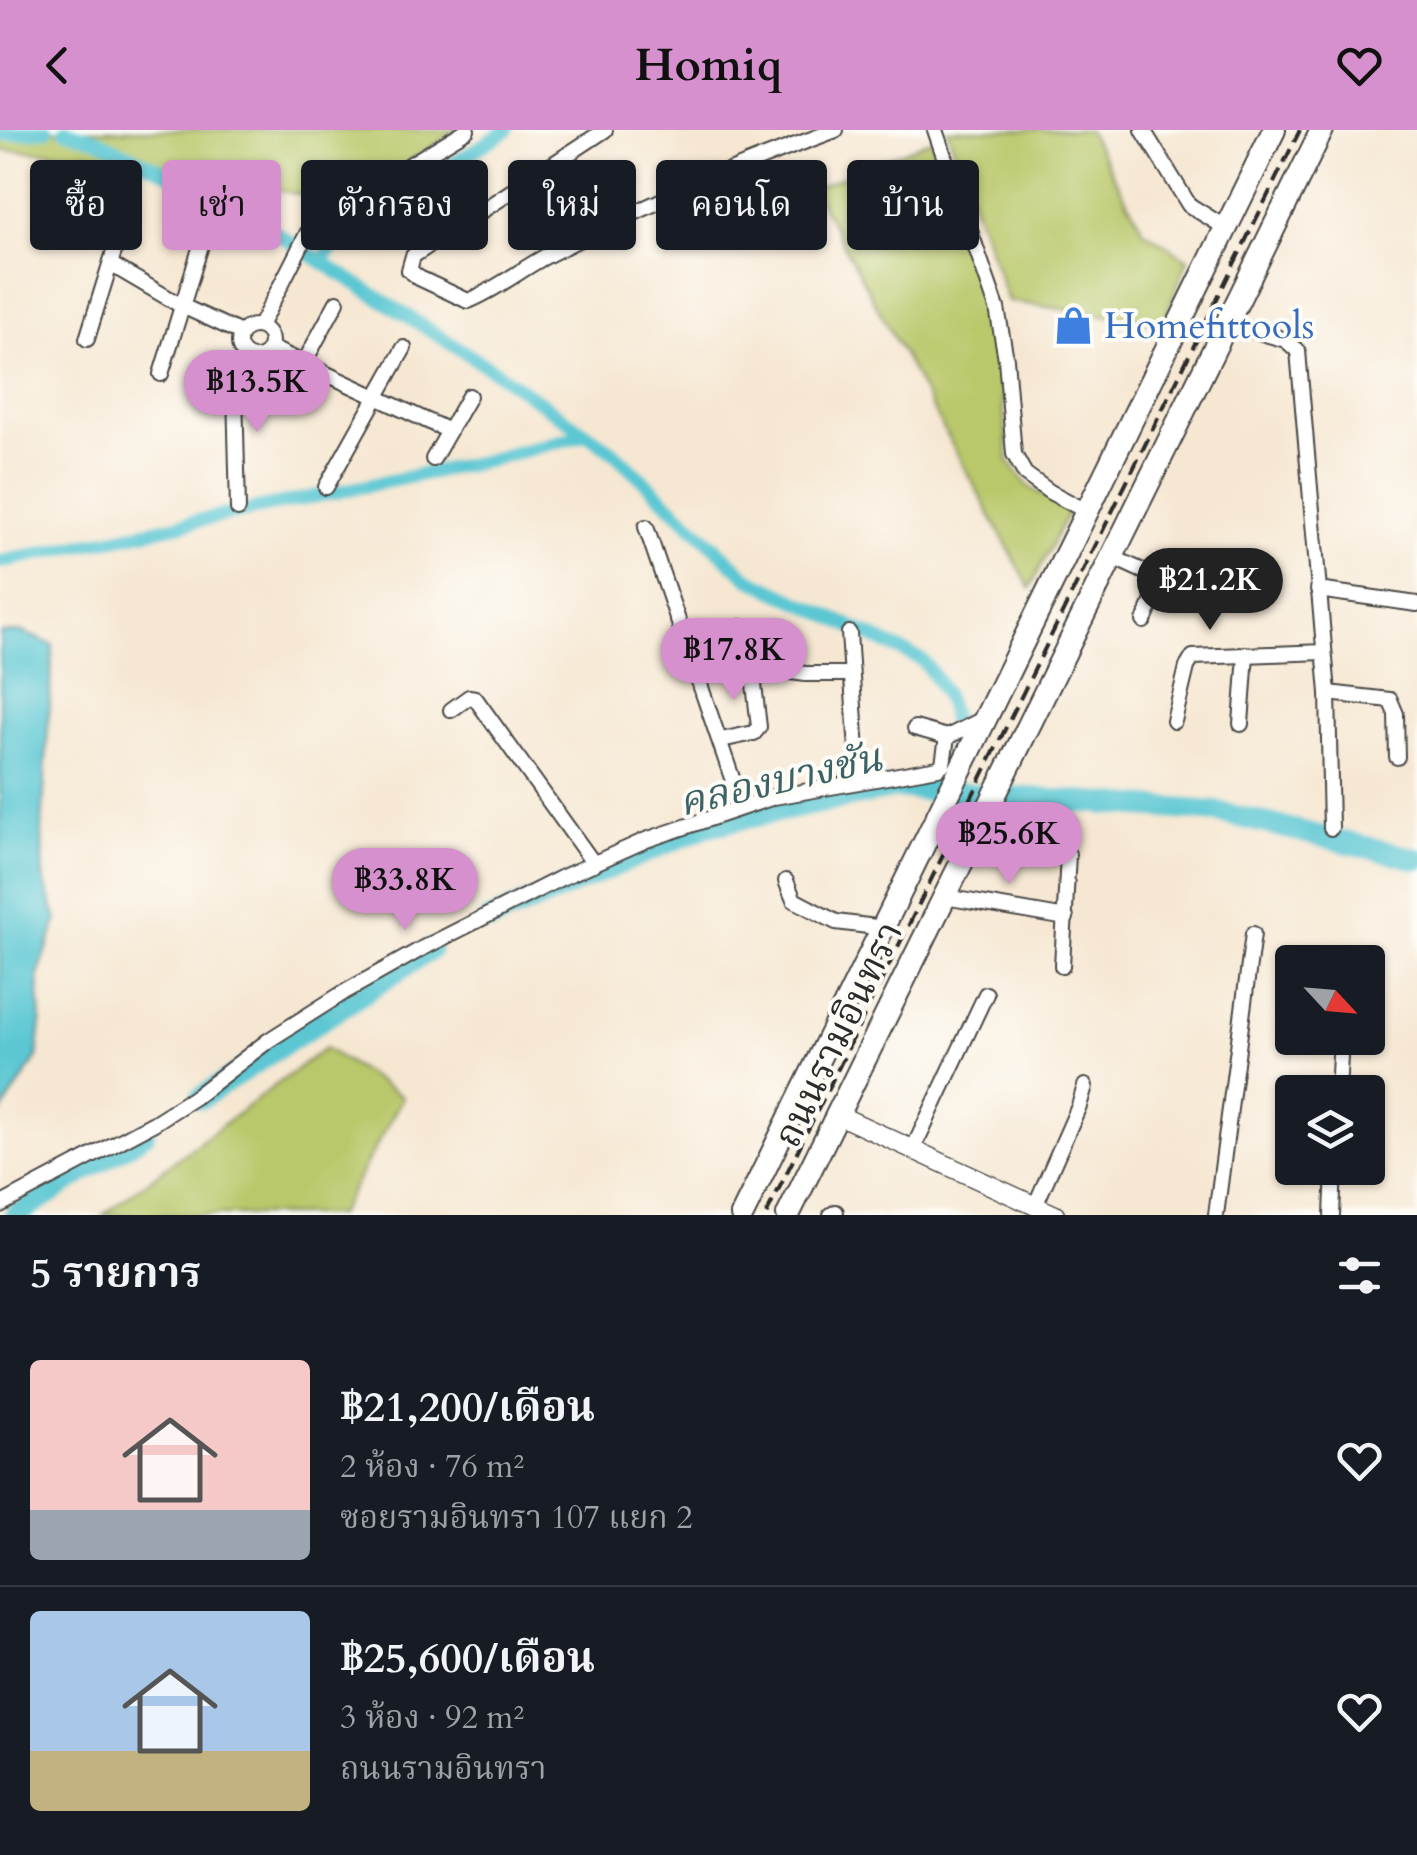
<!DOCTYPE html>
<html lang="th">
<head>
<meta charset="utf-8">
<style>
  body { margin:0; font-family:Cardo,"Noto Serif Thai",serif; background:#20242c; color:#f1f3f6; height:100vh; display:flex; flex-direction:column; font-size:38px; white-space:nowrap }
  * { box-sizing:border-box; margin:0 }
  p { font-size:32px; color:#9ea1a6 }
  .icon { flex:none; width:55px; height:55px; fill:none; stroke:currentColor; stroke-width:2; stroke-linecap:round; stroke-linejoin:round }
  .map { position:relative; height:1085px; overflow:hidden }
  .details { display:flex; flex-direction:column; background:#171b24; flex:1 }
  .details>* { flex:none }
  .hud { position:absolute; left:30px; top:30px; width:1358px; height:90px; display:flex; gap:20px }
  .needle { width:65px; rotate:116deg }
  .controls { position:absolute; left:1275px; top:815px; display:grid; gap:20px }
  .controls a { display:grid; place-items:center; width:110px; height:110px; border-radius:10px; background:#171b24; box-shadow:0 2px 8px #0004; font-size:50px }
  .price { position:absolute; translate:-50% -85px; padding:0 22px; border-radius:35px; background:#d690ce; color:#111; font-size:32px; line-height:65px; filter:drop-shadow(0 2px 5px #0008) }
  .price::after { content:''; position:absolute; left:50%; top:60px; width:30px; height:22px; margin-left:-15px; background:inherit; clip-path:polygon(0 0,100% 0,50% 100%) }
  .price.on { background:#222; color:#fff }
  ul { padding:0; list-style:none }
  li { display:flex; align-items:center; gap:30px; height:250px; padding:0 30px }
  li+li { border-top:2px solid #363941 }
  li span { display:grid; place-items:center; flex:none; width:280px; height:200px; border-radius:10px; color:#555 }
  li>.icon { margin-inline-start:auto }
  span .icon { width:120px; height:120px; fill:#fffc; stroke-width:1 }
  li b { font-size:42px }
  h2 { display:flex; justify-content:space-between; align-items:center; height:120px; padding:0 30px; font-size:42px }
  .pill { padding:0 35px; border-radius:10px; background:#171b24; box-shadow:0 2px 8px #0004; font-size:35px; line-height:90px }
  .pill.on { background:#d690ce; color:#111 }
  header { display:flex; justify-content:space-between; align-items:center; height:130px; padding:0 30px; background:#d690ce; color:#111; font-size:45px; font-weight:700 }
  .map>svg:first-child { display:block }
  .green { fill:#b9c86b; stroke:#727a4b; stroke-width:2.5 }
  .water { fill:#5bc7d3; stroke:#43797f; stroke-width:2.5 }
  .lines { fill:none; stroke-linecap:round; stroke-linejoin:round }
  .canal { stroke:#5bc7d3; stroke-width:14 }
  .river { stroke:#5bc7d3; stroke-width:22 }
  .minor-casing { stroke:#494744; stroke-width:18 }
  .tertiary-casing { stroke:#494744; stroke-width:21 }
  .trunk-casing { stroke:#494744; stroke-width:26 }
  .minor { stroke:#fff; stroke-width:14 }
  .tertiary { stroke:#fff; stroke-width:18 }
  .trunk { stroke:#fff; stroke-width:22 }
  .rail { stroke:#2b2b2b; stroke-width:4; stroke-dasharray:15 8; stroke-linecap:butt }
  .labels { text-anchor:middle; stroke-width:8; stroke-linejoin:round; paint-order:stroke }
  .shop-label { font-size:38px; fill:#366cbe; stroke:#fdfcf7; text-anchor:start }
  .street-label { font-size:38px; fill:#2b2b2b; stroke:#fdfcf7 }
  .water-label { font-size:40px; font-style:italic; fill:#3c6266; stroke:#fdfcf7 }
</style>
</head>
<body>
<header><svg class="icon" aria-label="back" viewBox="0 0 24 24"><path d="M15 5l-7 7 7 7"/></svg>Homiq<svg class="icon" aria-label="heart" viewBox="0 0 24 24"><path d="M12 20l-8-8c-3-5 5-10 8-4 3-6 11-1 8 4z"/></svg></header>
<div class="map">
<svg width="1417" height="1085" viewBox="0 0 1417 1085">
  <rect width="100%" height="100%" fill="#fdfcf7"/>
  <filter id="ink" filterUnits="userSpaceOnUse"><feTurbulence type="fractalNoise" baseFrequency=".01" numOctaves="2"/><feDisplacementMap in="SourceGraphic" scale="20" xChannelSelector="R" yChannelSelector="G"/><feConvolveMatrix kernelMatrix="1 2 1 2 8 2 1 2 1" color-interpolation-filters="sRGB"/></filter>
  <filter id="wash" filterUnits="userSpaceOnUse"><feTurbulence type="fractalNoise" baseFrequency=".0048" numOctaves="4" result="noise"/><feDisplacementMap in="SourceGraphic" scale="40" xChannelSelector="R" yChannelSelector="G"/><feGaussianBlur stdDeviation="2.25" result="paint"/><feColorMatrix in="noise" values="0 0 0 0 0 0 0 0 0 0 0 0 0 0 0 0 0 1.4 0 .05"/><feComposite in="paint" operator="in"/></filter>
  <g filter="url(#wash)">
    <rect width="100%" height="100%" fill="#f6e7d2"/>
    <g class="green">
      <polygon points="0,0 457,0 345,73 89,24 0,20"/>
      <polygon points="947,0 1088,0 1144,101 1188,129 1163,194 1008,171"/>
      <polygon points="931,10 954,90 980,148 994,192 1009,332 1029,357 1069,380 1030,458 813,59"/>
      <polygon points="325,918 403,967 338,1085 103,1085"/>
    </g>
    <polygon class="water" points="22,502 53,515 42,696 43,747 57,790 38,845 41,892 37,927 0,985 0,503"/>
    <g class="lines">
      <g class="canal">
        <path d="M65 0 100 11 224 70 496 242 612 321 748 448 922 530C953 567 961 600 948 647"/>
        <polyline points="0,5 46,0"/>
        <polyline points="322,132 341,104 507,0"/>
        <polyline points="0,432 481,332 587,304"/>
      </g>
      <g class="river">
        <polyline points="490,790 707,696 894,658 1218,682 1417,729"/>
        <polyline points="201,968 430,820"/>
        <polyline points="15,1085 144,1004"/>
      </g>
    </g>
  </g>
  <g filter="url(#ink)">
    <g class="lines">
      <defs>
        <g id="minor">
          <path d="M605 0 413 126 409 140 419 148 468 171C496 160 521 139 548 125 641 77 737 36 836 0"/>
          <polyline points="935,0 997,178 1006,229 1014,324 1025,344 1050,362 1088,382"/>
          <polyline points="1143,0 1189,75 1226,98"/>
          <polyline points="112,135 180,175 241,203"/>
          <polyline points="1227,193 1286,210 1298,221 1328,563 1331,698"/>
          <circle cx="255" cy="212" r="16"/>
          <polyline points="260,196 312,94 467,0"/>
          <polyline points="87,209 133,60"/>
          <polyline points="271,218 449,301"/>
          <polyline points="304,233 337,172"/>
          <polyline points="161,244 207,96"/>
          <polyline points="433,329 469,266"/>
          <polyline points="326,357 404,218"/>
          <polyline points="238,379 235,261 248,227"/>
          <polyline points="646,397 742,677"/>
          <polyline points="1112,427 1193,464"/>
          <polyline points="1318,460 1417,474"/>
          <polyline points="1144,491 1162,449"/>
          <polyline points="741,497 752,537 806,544 851,544"/>
          <polyline points="849,503 859,651"/>
          <polyline points="1328,563 1390,570 1396,584 1397,627"/>
          <polyline points="451,580 469,567 475,568 594,734"/>
          <polyline points="1174,591 1187,537 1193,527 1324,522"/>
          <polyline points="1241,594 1246,524"/>
          <polyline points="915,598 947,607"/>
          <polyline points="721,610 754,603 759,597 752,537"/>
          <polyline points="786,751 794,770 836,792 884,798"/>
          <polyline points="945,767 1066,788"/>
          <polyline points="1062,836 1068,724"/>
          <polyline points="1338,962 1341,908"/>
          <polyline points="1368,975 1371,975"/>
          <polyline points="913,1019 986,864"/>
          <polyline points="0,1075 154,993 195,967 269,910 343,863 423,818 561,748 646,710 774,667 938,638 943,634 947,607 983,589"/>
          <polyline points="1035,1076 1079,976 1085,956"/>
          <polyline points="831,1085 836,1082"/>
          <polyline points="1216,1085 1253,804"/>
          <polyline points="1332,1085 1334,1038"/>
        </g>
        <polyline id="tertiary" points="836,984 1055,1085"/>
        <g id="trunk">
          <polyline points="742,1085 1274,0"/>
          <polyline points="788,1085 1322,0"/>
        </g>
      </defs>
      <use href="#minor" class="minor-casing"/>
      <use href="#tertiary" class="tertiary-casing"/>
      <use href="#trunk" class="trunk-casing"/>
      <use href="#minor" class="minor"/>
      <use href="#tertiary" class="tertiary"/>
      <use href="#trunk" class="trunk"/>
      <polyline class="rail" points="766,1085 1300,0"/>
    </g>
  </g>
  <defs>
    <symbol id="shop-bare" viewBox="-9 -9 18 18"><path d="M-5-2.5h2.3a2.7 3.5 0 0 1 5.4 0H5L5.5 6h-11ZM-1.5-2.5h3a1.5 2.3 0 0 0-3 0Z" fill="#3f7fe0" stroke="#fdfcf7" stroke-width="2.5" paint-order="stroke"/></symbol>
  </defs>
  <g fill-rule="evenodd">
    <use href="#shop-bare" x="1046" y="168" width="55" height="55"/>
  </g>
  <g class="labels">
    <g class="shop-label">
      <text x="1104" y="208">Homefittools</text>
    </g>
    <g class="street-label">
      <text transform="translate(838 904) rotate(-64)" y="13">ถนนรามอินทรา</text>
    </g>
    <g class="water-label">
      <text transform="translate(780 649) rotate(-13)" y="14">คลองบางชัน</text>
    </g>
  </g>
</svg>
<div class="controls">
<a><svg class="needle" viewBox="-14 -14 28 28"><path d="M0-13l5 13h-10z" fill="#e53935"/><path d="M0 13l5-13h-10z" fill="#9ea1a6"/></svg></a>
<a><svg class="icon" aria-label="layers" viewBox="0 0 24 24"><path d="M12 4l9 5-9 5-9-5zM3 14l9 5 9-5"/></svg></a>
</div>
<b class="price" style="left:257px;top:305px">฿13.5K</b>
<b class="price on" style="left:1210px;top:503px">฿21.2K</b>
<b class="price" style="left:734px;top:573px">฿17.8K</b>
<b class="price" style="left:1009px;top:757px">฿25.6K</b>
<b class="price" style="left:405px;top:803px">฿33.8K</b>
<div class="hud">
<a class="pill">ซื้อ</a>
<a class="pill on">เช่า</a>
<a class="pill">ตัวกรอง</a>
<a class="pill">ใหม่</a>
<a class="pill">คอนโด</a>
<a class="pill">บ้าน</a>
</div>
</div>
<section class="details">
<h2>5 รายการ<svg class="icon" aria-label="filters" viewBox="0 0 24 24"><path d="M4 7h16M4 17h16"/><circle cx="9" cy="7" r="2"/><circle cx="15" cy="17" r="2"/></svg></h2>
<ul>
<li><span style="background:linear-gradient(#f6c9c9 75%,#9aa5b1 0)"><svg class="icon" aria-label="home" viewBox="0 0 24 24"><path d="M3 11l9-7 9 7M6 9v11h12V9"/></svg></span><div><b>฿21,200/เดือน</b><p>2 ห้อง · 76 m²</p><p>ซอยรามอินทรา 107 แยก 2</p></div><svg class="icon" aria-label="heart" viewBox="0 0 24 24"><path d="M12 20l-8-8c-3-5 5-10 8-4 3-6 11-1 8 4z"/></svg></li>
<li><span style="background:linear-gradient(#a9c7e8 70%,#c2b280 0)"><svg class="icon" aria-label="home" viewBox="0 0 24 24"><path d="M3 11l9-7 9 7M6 9v11h12V9"/></svg></span><div><b>฿25,600/เดือน</b><p>3 ห้อง · 92 m²</p><p>ถนนรามอินทรา</p></div><svg class="icon" aria-label="heart" viewBox="0 0 24 24"><path d="M12 20l-8-8c-3-5 5-10 8-4 3-6 11-1 8 4z"/></svg></li>
</ul>
</section>
</body>
</html>
